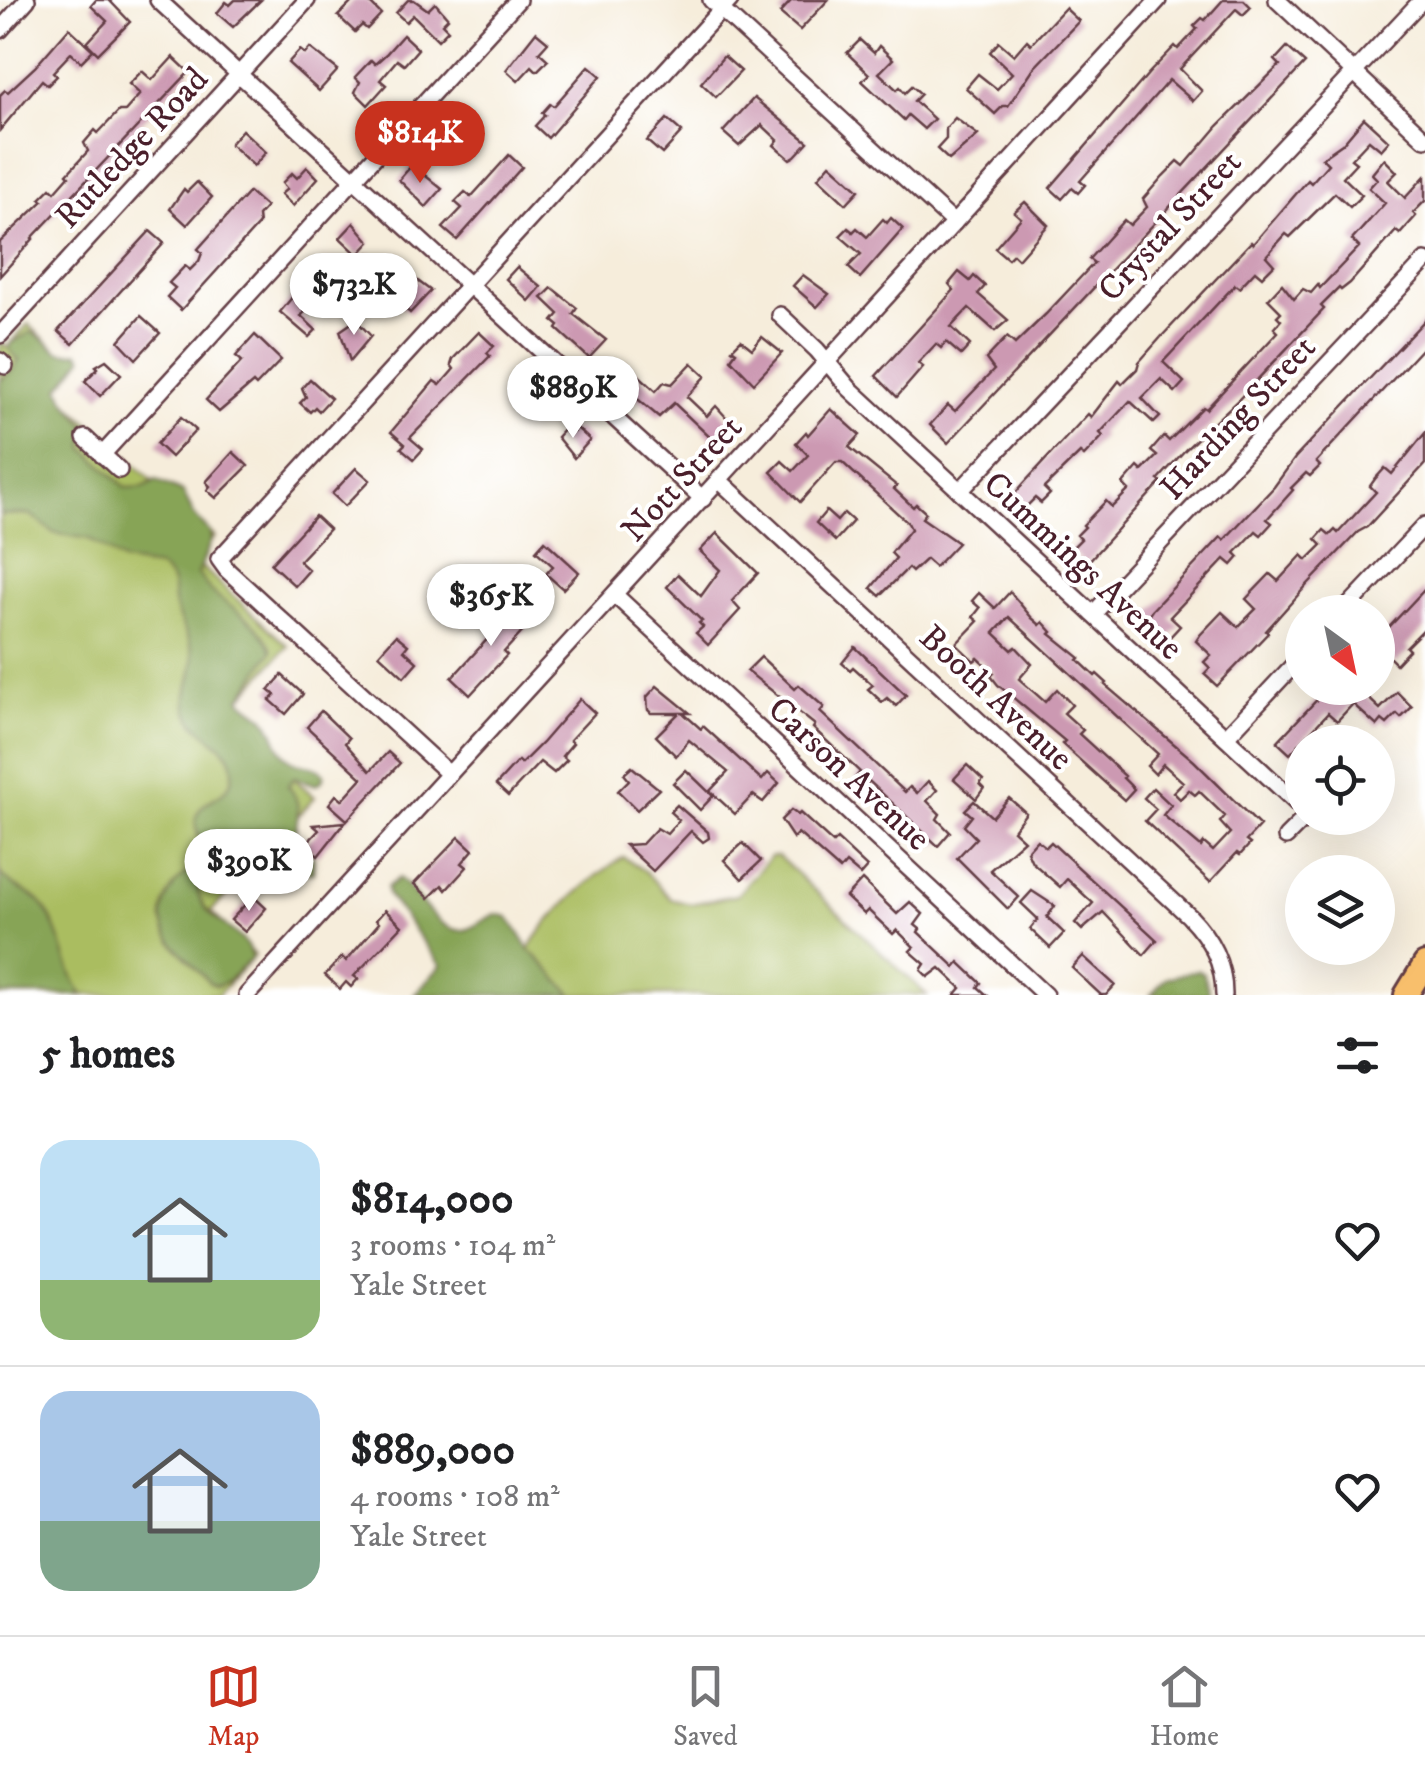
<!DOCTYPE html>
<html lang="en">
<head>
<meta charset="utf-8">
<style>
  body { margin:0; font-family:"IM FELL DW Pica",serif; background:#f6f6f6; color:#202124; height:100vh; display:flex; flex-direction:column; font-size:38px; white-space:nowrap }
  * { box-sizing:border-box; margin:0 }
  p { font-size:32px; color:#757577 }
  .icon { flex:none; width:55px; height:55px; fill:none; stroke:currentColor; stroke-width:2; stroke-linecap:round; stroke-linejoin:round }
  .map { position:relative; height:995px; overflow:hidden }
  .side { display:flex; flex-direction:column; background:#fff; flex:1 }
  .side>* { flex:none }
  .needle { width:65px; rotate:147deg }
  .buttons { position:absolute; left:1285px; top:595px; display:grid; gap:20px }
  .buttons a { display:grid; place-items:center; width:110px; height:110px; border-radius:50%; background:#fff; box-shadow:0 10px 40px #0002; font-size:50px }
  .price { position:absolute; translate:-50% -85px; padding:0 22px; border-radius:35px; background:#fff; color:#222; font-size:32px; line-height:65px; filter:drop-shadow(0 2px 5px #0008) }
  .price::after { content:''; position:absolute; left:50%; top:60px; width:30px; height:22px; margin-left:-15px; background:inherit; clip-path:polygon(0 0,100% 0,50% 100%) }
  .price.active { background:#c8321e; color:#fff }
  ul { padding:0; list-style:none }
  li { display:flex; align-items:center; gap:30px; height:250px; padding:0 40px }
  li+li { border-top:2px solid #e0e0e0 }
  li span { display:grid; place-items:center; flex:none; width:280px; height:200px; border-radius:30px; color:#555 }
  li>.icon { margin-inline-start:auto }
  span .icon { width:120px; height:120px; fill:#fffc; stroke-width:1 }
  li b { font-size:42px }
  h2 { display:flex; justify-content:space-between; align-items:center; height:120px; padding:0 40px; font-size:42px }
  .menu { display:flex; justify-content:space-around; align-items:center; height:140px; border-top:2px solid #e0e0e0; background:#fff; font-size:28px; color:#757577 }
  .menu a { display:grid; justify-items:center; gap:5px }
  .menu .active { color:#c8321e }
  .map>svg:first-child { display:block }
  .green { fill:#aabd61; stroke:#7a6e46; stroke-width:2.5 }
  .forest { fill:#87a457; stroke:#686241; stroke-width:2.5 }
  .building { fill:#cc99b2 }
  .lines { fill:none; stroke-linecap:round; stroke-linejoin:round }
  .minor-casing { stroke:#643e45; stroke-width:20 }
  .highway-casing { stroke:#643e45; stroke-width:28 }
  .minor { stroke:#fff; stroke-width:15 }
  .highway { stroke:#f8bf6c; stroke-width:22 }
  .labels { text-anchor:middle; stroke-width:8; stroke-linejoin:round; paint-order:stroke }
  .street-label { font-size:35px; fill:#4a1f2b; stroke:#fff }
</style>
</head>
<body>
<div class="map">
<svg width="1425" height="995" viewBox="0 0 1425 995">
  <rect width="100%" height="100%" fill="#fff"/>
  <filter id="ink" filterUnits="userSpaceOnUse"><feTurbulence type="fractalNoise" baseFrequency=".01" numOctaves="2"/><feDisplacementMap in="SourceGraphic" scale="20" xChannelSelector="R" yChannelSelector="G"/><feConvolveMatrix kernelMatrix="1 2 1 2 8 2 1 2 1" color-interpolation-filters="sRGB"/></filter>
  <filter id="wash" filterUnits="userSpaceOnUse"><feTurbulence type="fractalNoise" baseFrequency=".0048" numOctaves="4" result="noise"/><feDisplacementMap in="SourceGraphic" scale="40" xChannelSelector="R" yChannelSelector="G"/><feGaussianBlur stdDeviation="2.25" result="paint"/><feColorMatrix in="noise" values="0 0 0 0 0 0 0 0 0 0 0 0 0 0 0 0 0 1.4 0 .05"/><feComposite in="paint" operator="in"/></filter>
  <g filter="url(#wash)">
    <rect width="100%" height="100%" fill="#f6eddb"/>
    <g class="green">
      <polygon points="28,324 74,366 53,390 215,537 194,560 288,646 225,716 315,797 211,912 255,955 218,995 0,995 0,341 7,347"/>
      <path d="M771 856H778L927 995H573L529 949C547 916 591 878 623 857L645 871 671 899 690 904 737 895Z"/>
    </g>
    <g class="forest">
      <path d="M31 332C56 342 48 357 79 352L83 358 60 388 65 400 86 426 84 448 126 488 143 487 156 480 183 492 194 515 210 532 211 541 198 574C217 607 259 615 272 651L241 698C247 707 257 710 265 718 276 730 275 747 289 759 300 768 315 762 324 774L322 781 316 785 294 778 288 786C302 801 298 815 295 835L313 858V872L308 873 296 859 283 854C266 866 248 875 229 879 215 883 209 878 198 889 202 924 245 926 252 958L228 981 217 986 209 983C185 951 143 933 173 887 180 876 194 870 199 859 208 842 186 825 201 808 212 796 229 795 232 777 239 747 203 739 191 718 179 698 195 678 193 658 192 639 180 625 175 607 173 600 174 592 172 584 170 576 165 571 158 567L124 562 89 539 54 533 30 514 0 515V381L14 369 19 360 10 351V344Z"/>
      <path d="M0 873C12 889 33 891 44 907 63 934 64 968 83 995H0Z"/>
      <path d="M399 878C417 892 440 938 468 929 477 925 486 918 496 914L509 917 529 949 573 995H414L441 966 388 895 387 887Z"/>
      <polygon points="1197,970 1203,973 1210,995 1151,995 1166,978"/>
    </g>
    <g id="blocks">
      <g class="building">
        <polygon points="96,0 109,0 130,22 98,54 87,43 107,21 91,6"/>
        <polygon points="235,0 261,0 233,27 217,13 226,2 230,5"/>
        <polygon points="354,0 367,0 381,14 367,29 362,25 355,32 338,16"/>
        <polygon points="408,0 414,0 428,10 435,3 448,18 442,24 448,30 438,40 413,15 406,22 396,13"/>
        <polygon points="792,0 828,0 800,30 780,13"/>
        <polygon points="1223,0 1244,0 1251,7 1243,15 1236,9 1180,69 1202,91 1193,101 1169,80 1080,181 1085,185 1078,193 1072,188 1062,199 1050,188 1149,73 1175,46 1178,49 1197,29 1194,26 1202,18 1205,20"/>
        <polygon points="1065,8 1079,21 1033,69 1008,106 1003,106 995,114 966,88 978,74 997,89 1012,73 990,52 999,42 1014,55 1027,40 1031,44"/>
        <polygon points="69,28 93,50 81,62 71,53 53,72 57,76 48,85 42,80 0,130 0,95 5,90 8,92 35,67"/>
        <polygon points="536,32 548,42 539,52 548,60 537,71 532,66 518,81 506,70"/>
        <polygon points="403,35 418,49 404,65 397,60 380,80 386,85 368,105 355,92 360,82 355,77 371,60 375,64 386,54"/>
        <polygon points="860,40 874,53 879,46 893,59 879,73 897,90 900,87 905,93 912,86 921,94 914,101 934,119 924,129 908,115 904,120 862,81 869,74 847,53"/>
        <polygon points="1287,47 1305,63 948,443 930,425 948,405 955,411 971,394 994,370 986,359 1007,337 1015,344 1046,314 1094,263 1089,259 1124,220 1130,225 1147,207 1143,199 1163,176 1178,161 1184,166 1218,126 1280,65 1275,60"/>
        <polygon points="310,48 338,70 319,91 288,63 300,50 305,54"/>
        <polygon points="724,56 741,71 716,97 701,83"/>
        <polygon points="173,57 189,72 32,238 33,239 0,276 0,242 43,201 40,199 51,188 55,192 69,176 67,174 88,151 84,143 95,130 98,133 119,111 125,111 140,94 129,84 142,71 152,80"/>
        <polygon points="589,66 601,76 548,138 535,126 545,115 542,113 550,104 554,106"/>
        <polygon points="754,98 808,142 795,156 790,159 774,145 778,140 762,125 739,146 723,132"/>
        <polygon points="955,118 978,135 949,160 937,149 946,139 946,128"/>
        <polygon points="1364,118 1389,141 1381,150 1369,140 1351,159 1356,163 1343,177 1362,195 1350,207 1335,193 1290,237 1286,234 1266,256 1274,265 1262,277 1255,271 1239,288 1235,285 1163,362 1184,382 1175,392 1161,379 1142,398 1160,417 1154,423 1130,401 1100,433 1103,436 1084,456 1080,453 1044,488 1050,494 1041,503 1035,498 1025,508 1013,496 1024,483 1088,414 1091,417 1119,381 1122,384 1137,369 1139,362 1162,336 1251,242 1253,244 1308,180 1311,183 1328,164 1322,158 1342,144"/>
        <polygon points="667,119 682,132 662,154 647,141"/>
        <polygon points="242,130 266,152 254,166 230,144"/>
        <polygon points="509,155 522,167 457,240 443,228 462,208 455,202 465,192 471,197"/>
        <polygon points="1384,159 1397,172 1388,181 1405,198 1425,176 1425,201 1413,213 1416,216 1400,234 1396,231 1350,283 1341,290 1339,288 1321,306 1324,309 1239,399 1186,449 1158,480 1161,482 1086,564 1070,550 1081,539 1077,535 1085,527 1083,525 1106,501 1112,507 1129,490 1123,484 1138,467 1142,471 1157,456 1151,451 1164,436 1169,441 1203,407 1206,409 1278,332 1274,328 1281,320 1277,316 1281,312 1268,299 1282,284 1294,299 1303,289 1311,293 1318,285 1320,288 1359,247 1352,240 1385,203 1369,188 1377,179 1372,174"/>
        <polygon points="830,164 859,190 846,204 818,178"/>
        <polygon points="412,165 442,189 426,207 399,180"/>
        <polygon points="307,167 318,178 293,206 281,194 287,189 282,183 292,173 297,178"/>
        <polygon points="197,182 212,197 187,225 170,209 184,189 187,192"/>
        <polygon points="249,192 266,207 258,216 259,224 181,310 167,297 175,288 169,283 185,266 190,270 199,261 202,253 198,249"/>
        <polygon points="1025,202 1048,225 1018,259 1013,254 1008,259 995,248 1021,218 1014,212"/>
        <polygon points="891,218 903,229 860,278 848,267 861,254 840,236 848,228 853,232 857,228 867,237 883,219 887,223"/>
        <polygon points="354,223 370,242 358,255 340,238"/>
        <polygon points="150,231 164,243 73,344 58,331"/>
        <polygon points="369,253 391,274 398,266 431,291 410,313 358,266"/>
        <polygon points="517,267 541,287 529,301 506,279"/>
        <polygon points="959,272 970,281 974,276 985,286 978,294 1008,320 995,331 969,308 951,327 970,345 961,355 946,342 941,348 936,344 918,363 923,367 897,397 876,376 954,290 949,284"/>
        <polygon points="803,275 829,294 817,307 793,286"/>
        <polygon points="309,277 324,290 301,316 316,330 309,337 280,312"/>
        <polygon points="552,288 577,308 573,314 606,340 589,358 557,329 559,326 553,321 559,314 542,298"/>
        <polygon points="141,316 160,333 136,359 119,341"/>
        <polygon points="356,320 371,336 350,361 340,331"/>
        <polygon points="1425,320 1425,345 1316,462 1320,466 1310,476 1306,473 1291,488 1293,490 1267,519 1272,523 1261,535 1256,531 1235,553 1239,557 1232,565 1225,559 1170,617 1180,626 1169,638 1162,634 1146,619 1152,610 1221,537 1224,540 1274,487 1295,458"/>
        <polygon points="479,332 494,346 487,353 490,356 410,438 423,449 414,459 401,448 405,444 391,432 434,381 440,385 454,369 451,365 453,359"/>
        <polygon points="255,335 281,360 256,386 253,383 219,412 206,400 242,361 236,356"/>
        <polygon points="762,337 782,353 754,383 731,359 736,352 732,349 741,340 752,349"/>
        <polygon points="106,360 121,374 100,396 85,381 98,368 96,366"/>
        <polygon points="692,363 706,376 687,397 707,416 716,406 735,427 717,444 674,403 659,417 634,396 628,398 617,389 632,369 656,391 664,382 672,384"/>
        <polygon points="310,379 331,398 319,411 315,407 310,412 300,403 306,397 302,388"/>
        <polygon points="831,409 860,435 849,447 897,486 894,489 913,507 916,504 926,513 922,518 958,543 935,567 926,559 912,572 908,568 880,596 871,588 896,558 891,553 911,529 908,523 842,462 836,462 800,502 771,472 782,461 793,471 808,455 796,443 806,432 808,435"/>
        <polygon points="181,417 196,430 171,457 157,444"/>
        <polygon points="567,426 574,432 577,428 590,440 574,458 557,437"/>
        <polygon points="1425,433 1425,464 1367,527 1358,532 1307,585 1266,631 1268,633 1217,686 1204,674 1210,668 1204,662 1211,655 1196,641 1200,635 1222,612 1238,627 1256,609 1246,599 1270,574 1278,581 1302,555 1307,560 1322,545 1316,539 1324,530 1330,535 1335,530 1338,533 1376,492 1370,486 1375,479 1385,468 1392,474"/>
        <polygon points="233,452 248,466 216,498 207,490 210,486 206,482"/>
        <polygon points="356,468 370,480 345,506 332,494"/>
        <polygon points="826,511 837,521 844,513 853,521 835,541 816,523"/>
        <polygon points="315,516 329,529 299,561 309,570 295,586 271,564"/>
        <polygon points="717,533 758,573 732,601 740,610 708,645 696,633 703,627 699,623 702,621 667,587 678,574 701,596 720,570 700,551"/>
        <polygon points="545,541 579,572 563,589 546,574 553,566 536,551"/>
        <polygon points="1425,589 1425,628 1406,647 1409,650 1396,664 1387,655 1378,665 1378,639"/>
        <polygon points="1010,592 1032,618 1040,625 1043,622 1052,632 1050,634 1080,658 1078,660 1095,676 1097,674 1107,683 1105,685 1194,761 1260,826 1246,841 1250,844 1240,855 1237,853 1210,882 1145,821 1156,809 1144,798 1153,788 1171,805 1163,815 1201,847 1204,843 1213,851 1230,833 1220,822 1225,816 1199,791 1195,795 1189,790 1180,799 1173,792 1183,782 1163,764 1155,774 1147,766 1158,754 1009,617 994,633 1012,650 1016,647 1032,664 1019,679 1045,702 1057,689 1072,705 1064,713 1083,730 1079,734 1125,776 1123,778 1134,789 1124,800 1062,744 1065,741 998,685 991,676 994,673 978,658 974,661 956,644 978,621 973,617 980,608 972,601 979,593 995,608"/>
        <polygon points="498,600 525,624 526,628 504,652 507,655 470,695 452,678 501,624 487,612"/>
        <polygon points="396,635 408,645 404,650 417,662 404,677 379,654"/>
        <polygon points="855,647 906,695 896,706 887,698 882,702 868,689 873,685 853,667 850,670 842,663"/>
        <polygon points="761,657 795,689 799,685 824,707 820,712 905,792 910,787 917,793 928,781 937,790 927,801 940,814 937,819 950,832 938,846 869,781 865,786 855,778 860,772 813,728 815,725 747,671"/>
        <polygon points="282,675 303,694 286,714 270,700 275,695 269,690"/>
        <polygon points="657,686 690,713 683,713 701,729 703,726 762,780 768,773 779,783 763,802 753,795 735,814 710,791 728,772 689,740 676,756 656,736 679,713 651,713 648,710 647,697"/>
        <polygon points="1328,688 1370,688 1364,694 1380,709 1397,692 1412,707 1401,718 1397,714 1387,724 1382,720 1377,726 1353,704 1337,721 1328,713 1290,754 1277,742"/>
        <polygon points="580,699 595,713 570,740 573,743 562,756 567,760 554,773 540,762 508,796 496,785 518,761 521,764 542,743"/>
        <polygon points="321,711 349,738 345,743 370,771 388,752 400,763 347,820 329,804 336,795 342,800 362,778 307,727"/>
        <polygon points="967,765 983,780 980,784 984,788 976,799 954,779"/>
        <polygon points="632,767 659,789 637,810 618,791 629,780 624,774"/>
        <polygon points="686,770 713,796 700,810 673,783"/>
        <polygon points="1009,798 1026,813 1013,830 1024,840 990,870 1019,897 1008,909 957,858 976,838 964,826 972,816 965,810 974,801 992,817"/>
        <polygon points="677,805 708,832 709,838 703,842 691,831 653,871 625,845 642,844 657,828 667,834 679,820 670,812"/>
        <polygon points="791,810 798,815 800,813 833,843 837,839 867,867 860,875 846,863 840,870 798,833 793,838 781,820"/>
        <polygon points="345,822 318,856 305,845 319,830 313,825"/>
        <polygon points="459,837 473,850 462,863 467,867 446,890 442,885 429,898 414,884"/>
        <polygon points="1037,840 1046,847 1051,842 1157,940 1144,955 1103,912 1082,930 1075,923 1093,903 1067,879 1060,887 1032,862 1027,851"/>
        <polygon points="743,843 761,861 742,879 724,860"/>
        <polygon points="862,880 897,914 910,902 923,914 915,925 920,929 918,932 955,967 959,962 981,983 978,987 987,995 955,995 961,988 940,968 928,977 921,970 925,964 910,951 914,947 897,930 893,934 868,910 864,914 846,897"/>
        <polygon points="1032,891 1055,906 1047,917 1064,933 1050,948 1030,929 1038,919 1021,903"/>
        <polygon points="253,896 266,908 245,932 231,920"/>
        <polygon points="385,910 402,926 354,976 358,979 351,987 346,982 340,989 325,975 342,957 346,961 379,923 376,920"/>
        <polygon points="1083,956 1115,985 1106,995 1101,995 1072,968"/>
      </g>
    </g>
  </g>
  <g filter="url(#ink)">
    <use href="#blocks" fill-opacity="0" stroke="#643e45" stroke-width="2.5"/>
    <g class="lines">
      <defs>
        <g id="minor">
          <polyline points="158,0 703,499"/>
          <polyline points="711,0 954,223"/>
          <polyline points="1277,0 1425,139"/>
          <polyline points="0,30 27,0"/>
          <polyline points="780,315 817,350 849,388 1302,808"/>
          <polyline points="0,335 307,0"/>
          <polyline points="0,361 5,366"/>
          <polyline points="85,438 119,470"/>
          <polyline points="102,455 518,0"/>
          <path d="M720 481 1189 916C1211 939 1224 963 1224 995"/>
          <polyline points="960,491 1422,0"/>
          <polyline points="615,595 1045,995"/>
          <polyline points="1343,612 1425,525"/>
          <polyline points="1093,614 1425,261"/>
          <polyline points="1226,737 1302,656"/>
          <polyline points="449,774 227,570 219,559 730,0"/>
          <polyline points="1286,837 1305,818"/>
          <polyline points="247,995 1158,0"/>
        </g>
        <polyline id="highway" points="1406,995 1425,964"/>
      </defs>
      <use href="#minor" class="minor-casing"/>
      <use href="#highway" class="highway-casing"/>
      <use href="#minor" class="minor"/>
      <use href="#highway" class="highway"/>
    </g>
  </g>
  <g class="labels">
    <g class="street-label">
      <text transform="translate(131 147) rotate(-47)" y="12">Rutledge Road</text>
      <text transform="translate(1169 225) rotate(-47)" y="12">Crystal Street</text>
      <text transform="translate(1237 417) rotate(-47)" y="12">Harding Street</text>
      <text transform="translate(681 478) rotate(-47)" y="12">Nott Street</text>
      <text transform="translate(1084 565) rotate(43)" y="12">Cummings Avenue</text>
      <text transform="translate(997 697) rotate(43)" y="12">Booth Avenue</text>
      <text transform="translate(850 773) rotate(43)" y="12">Carson Avenue</text>
    </g>
  </g>
</svg>
<div class="buttons">
<a><svg class="needle" viewBox="-14 -14 28 28"><path d="M0-13l5 13h-10z" fill="#e53935"/><path d="M0 13l5-13h-10z" fill="#757577"/></svg></a>
<a><svg class="icon" aria-label="locate" viewBox="0 0 24 24"><circle cx="12" cy="12" r="6"/><path d="M12 2v4M12 18v4M2 12h4M18 12h4"/></svg></a>
<a><svg class="icon" aria-label="layers" viewBox="0 0 24 24"><path d="M12 4l9 5-9 5-9-5zM3 14l9 5 9-5"/></svg></a>
</div>
<b class="price active" style="left:420px;top:186px">$814K</b>
<b class="price" style="left:354px;top:338px">$732K</b>
<b class="price" style="left:573px;top:441px">$889K</b>
<b class="price" style="left:491px;top:649px">$365K</b>
<b class="price" style="left:249px;top:914px">$390K</b>
</div>
<section class="side">
<h2>5 homes<svg class="icon" aria-label="filters" viewBox="0 0 24 24"><path d="M4 7h16M4 17h16"/><circle cx="9" cy="7" r="2"/><circle cx="15" cy="17" r="2"/></svg></h2>
<ul>
<li><span style="background:linear-gradient(#bfe0f5 70%,#8fb573 0)"><svg class="icon" aria-label="home" viewBox="0 0 24 24"><path d="M3 11l9-7 9 7M6 9v11h12V9"/></svg></span><div><b>$814,000</b><p>3 rooms · 104 m²</p><p>Yale Street</p></div><svg class="icon" aria-label="heart" viewBox="0 0 24 24"><path d="M12 20l-8-8c-3-5 5-10 8-4 3-6 11-1 8 4z"/></svg></li>
<li><span style="background:linear-gradient(#a9c7e8 65%,#7fa58c 0)"><svg class="icon" aria-label="home" viewBox="0 0 24 24"><path d="M3 11l9-7 9 7M6 9v11h12V9"/></svg></span><div><b>$889,000</b><p>4 rooms · 108 m²</p><p>Yale Street</p></div><svg class="icon" aria-label="heart" viewBox="0 0 24 24"><path d="M12 20l-8-8c-3-5 5-10 8-4 3-6 11-1 8 4z"/></svg></li>
</ul>
</section>
<nav class="menu">
<a class="active"><svg class="icon" aria-label="map" viewBox="0 0 24 24"><path d="M3 6l6-2 6 2 6-2v14l-6 2-6-2-6 2zM9 4v14M15 6v14"/></svg>Map</a>
<a><svg class="icon" aria-label="saved" viewBox="0 0 24 24"><path d="M7 4h10v16l-5-4-5 4z"/></svg>Saved</a>
<a><svg class="icon" aria-label="home" viewBox="0 0 24 24"><path d="M3 11l9-7 9 7M6 9v11h12V9"/></svg>Home</a>
</nav>
</body>
</html>
